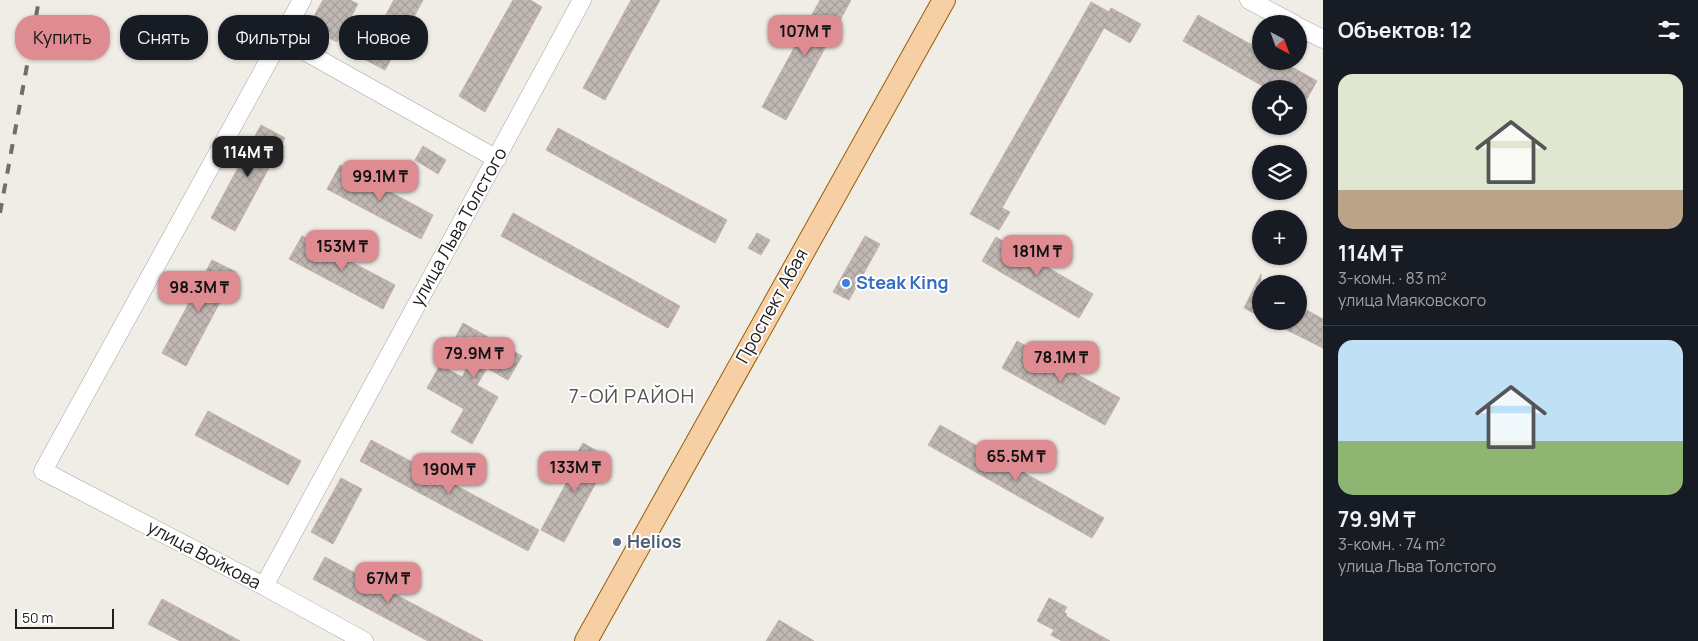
<!DOCTYPE html>
<html lang="ru">
<head>
<meta charset="utf-8">
<style>
  body { margin:0; font-family:Manrope,sans-serif; background:#242831; color:#f1f3f6; height:100vh; display:flex; flex-direction:column; font-size:19px; white-space:nowrap }
  * { box-sizing:border-box; margin:0 }
  p { font-size:16px; color:#9ea1a6 }
  .icon { flex:none; width:28px; height:28px; fill:none; stroke:currentColor; stroke-width:2; stroke-linecap:round; stroke-linejoin:round }
  .map { position:relative; flex:1; overflow:hidden }
  .details { display:flex; flex-direction:column; background:#171b24; width:375px }
  .details>* { flex:none }
  .banner { position:absolute; left:15px; top:15px; width:475px; height:45px; display:flex; gap:10px }
  .needle { width:32px; rotate:139deg }
  .controls { position:absolute; left:1252px; top:15px; display:grid; gap:10px }
  .controls a { display:grid; place-items:center; width:55px; height:55px; border-radius:50%; background:#171b24; box-shadow:0 1px 4px #0004; font-size:25px }
  .scale { position:absolute; left:15px; bottom:12px; width:99px; box-sizing:border-box; padding-left:5px; border:2px solid #202020; border-top:0; font-size:14px; line-height:18px; white-space:nowrap; color:#202020; -webkit-text-stroke:4px #fff; paint-order:stroke }
  .price { position:absolute; translate:-50% -42px; padding:0 11px; border-radius:10px; background:#de8b91; color:#111; font-size:16px; line-height:32px; filter:drop-shadow(0 1px 2px #0008) }
  .price::after { content:''; position:absolute; left:50%; top:30px; width:15px; height:11px; margin-left:-8px; background:inherit; clip-path:polygon(0 0,100% 0,50% 100%) }
  .price.active { background:#222; color:#fff }
  ul { padding:0; list-style:none }
  li { display:grid; align-content:center; gap:10px; height:265px; padding:0 15px }
  li+li { border-top:1px solid #363941 }
  li span { display:grid; place-items:center; height:155px; border-radius:15px; color:#555 }
  li>.icon { margin-inline-start:auto }
  span .icon { width:90px; height:90px; fill:#fffc; stroke-width:1 }
  li b { font-size:21px }
  h2 { display:flex; justify-content:space-between; align-items:center; height:60px; padding:0 15px; font-size:21px }
  .pill { padding:0 18px; border-radius:20px; background:#171b24; box-shadow:0 1px 4px #0004; font-size:18px; line-height:45px }
  .pill.active { background:#de8b91; color:#111 }
  main { display:flex; flex:1; min-height:0 }
  .map>svg:first-child { display:block }
  .building { fill:url(#building-cross-hatch); stroke:#c1b3aa }
  .lines { fill:none; stroke-linecap:round; stroke-linejoin:round }
  .minor-casing { stroke:#a4a4a4; stroke-width:19 }
  .major-casing { stroke:#955e08; stroke-width:24 }
  .minor { stroke:#fff; stroke-width:18 }
  .major { stroke:#f7cfa5; stroke-width:22 }
  .rail { stroke:#6e6e6e; stroke-width:4; stroke-dasharray:10 10; stroke-linecap:butt }
  .shop-dot { fill:#3f7fe0; stroke:#fff; stroke-width:2 }
  .service-dot { fill:#5c6f8a; stroke:#fff; stroke-width:2 }
  .labels { text-anchor:middle; stroke-width:4; stroke-linejoin:round; paint-order:stroke }
  .street-label { font-size:18px; fill:#202020; stroke:#fff }
  .shop-label { font-size:18px; font-weight:bold; fill:#366cbe; stroke:#fff; text-anchor:start }
  .service-label { font-size:18px; font-weight:bold; fill:#4e5e75; stroke:#fff; text-anchor:start }
  .quarter-label { font-size:20px; letter-spacing:1px; fill:#535353; stroke:#fff }
</style>
</head>
<body>
<main>
<div class="map">
<svg width="1323" height="641" viewBox="0 0 1323 641">
  <defs>
    <pattern id="building-cross-hatch" width="8" height="8" patternUnits="userSpaceOnUse" patternTransform="scale(1.25)"><rect width="8" height="8" fill="#c1b8b4"/><path d="M0 0l8 8M0 8l8-8" fill="none" stroke="#a69e9a"/></pattern>
  </defs>
  <rect width="100%" height="100%" fill="#f0ede7"/>
  <g class="building">
    <polygon points="323,0 350,0 358,4 337,42 308,27"/>
    <polygon points="394,0 423,0 385,70 362,58"/>
    <polygon points="513,0 530,0 542,7 485,112 459,96"/>
    <polygon points="631,0 660,0 605,100 583,88"/>
    <polygon points="820,0 851,0 786,120 762,107"/>
    <polygon points="1091,2 1109,12 1111,8 1141,24 1130,43 1104,28 1002,208 1010,212 999,230 970,214"/>
    <polygon points="1198,15 1261,50 1261,61 1281,61 1317,81 1299,113 1299,89 1268,89 1183,41"/>
    <polygon points="261,125 285,138 235,231 211,218"/>
    <polygon points="558,128 727,220 715,243 546,150"/>
    <polygon points="423,146 446,160 438,174 415,160"/>
    <polygon points="340,165 433,215 421,239 327,189"/>
    <polygon points="513,213 680,306 668,328 501,236"/>
    <polygon points="757,233 770,240 761,255 748,248"/>
    <polygon points="302,236 395,285 383,309 289,259"/>
    <polygon points="865,236 880,244 849,300 833,292"/>
    <polygon points="996,237 1093,294 1079,318 982,261"/>
    <polygon points="212,260 236,272 186,366 162,353"/>
    <polygon points="1261,274 1261,317 1244,308"/>
    <polygon points="1299,306 1323,319 1323,348 1269,321 1299,321"/>
    <polygon points="463,323 522,356 508,380 487,368 477,385 498,397 472,444 451,432 464,409 427,388 440,365 462,377 471,359 450,348"/>
    <polygon points="1017,341 1120,398 1105,425 1002,368"/>
    <polygon points="208,411 301,461 288,485 195,435"/>
    <polygon points="940,425 1104,518 1092,538 928,445"/>
    <polygon points="371,440 539,530 528,551 360,461"/>
    <polygon points="583,443 606,456 597,473 600,475 564,542 541,530 577,463 573,460"/>
    <polygon points="341,478 362,489 333,544 311,532"/>
    <polygon points="325,557 483,641 428,641 313,579"/>
    <polygon points="1049,598 1067,607 1064,612 1067,614 1066,616 1110,641 1062,641 1051,635 1054,630 1037,621"/>
    <polygon points="162,599 220,630 240,641 180,641 148,624"/>
    <polygon points="779,620 814,641 766,641"/>
  </g>
  <g class="lines">
    <defs>
      <g id="minor">
        <polyline points="302,0 43,471 264,586 364,641"/>
        <polyline points="1249,0 1294,24"/>
        <polyline points="1299,27 1323,39"/>
        <polyline points="281,38 497,159"/>
        <polyline points="264,586 582,0"/>
      </g>
      <polyline id="major" points="586,641 944,0"/>
    </defs>
    <use href="#minor" class="minor-casing"/>
    <use href="#major" class="major-casing"/>
    <use href="#minor" class="minor"/>
    <use href="#major" class="major"/>
    <polyline class="rail" points="0,213 39,0"/>
  </g>
  <circle class="shop-dot" cx="846" cy="283" r="5"/>
  <circle class="service-dot" cx="617" cy="542" r="5"/>
  <g class="labels">
    <g class="street-label">
      <text transform="translate(459 227) rotate(-61)" y="6">улица Льва Толстого</text>
      <text transform="translate(772 306) rotate(-61)" y="6">Проспект Абая</text>
      <text transform="translate(204 555) rotate(28)" y="6">улица Войкова</text>
    </g>
    <g class="shop-label">
      <text x="856" y="289">Steak King</text>
    </g>
    <g class="service-label">
      <text x="627" y="548">Helios</text>
    </g>
    <g class="quarter-label">
      <text x="632" y="403">7-ОЙ РАЙОН</text>
    </g>
  </g>
</svg>
<div class="controls">
<a><svg class="needle" viewBox="-14 -14 28 28"><path d="M0-13l5 13h-10z" fill="#e53935"/><path d="M0 13l5-13h-10z" fill="#9ea1a6"/></svg></a>
<a><svg class="icon" aria-label="locate" viewBox="0 0 24 24"><circle cx="12" cy="12" r="6"/><path d="M12 2v4M12 18v4M2 12h4M18 12h4"/></svg></a>
<a><svg class="icon" aria-label="layers" viewBox="0 0 24 24"><path d="M12 4l9 5-9 5-9-5zM3 14l9 5 9-5"/></svg></a>
<a>+</a>
<a>−</a>
</div>
<div class="scale">50 m</div>
<b class="price" style="left:805px;top:57px">107M ₸</b>
<b class="price active" style="left:248px;top:178px">114M ₸</b>
<b class="price" style="left:380px;top:202px">99.1M ₸</b>
<b class="price" style="left:342px;top:272px">153M ₸</b>
<b class="price" style="left:1037px;top:277px">181M ₸</b>
<b class="price" style="left:199px;top:313px">98.3M ₸</b>
<b class="price" style="left:474px;top:379px">79.9M ₸</b>
<b class="price" style="left:1061px;top:383px">78.1M ₸</b>
<b class="price" style="left:1016px;top:482px">65.5M ₸</b>
<b class="price" style="left:575px;top:493px">133M ₸</b>
<b class="price" style="left:449px;top:495px">190M ₸</b>
<b class="price" style="left:388px;top:604px">67M ₸</b>
<div class="banner">
<a class="pill active">Купить</a>
<a class="pill">Снять</a>
<a class="pill">Фильтры</a>
<a class="pill">Новое</a>
</div>
</div>
<section class="details">
<h2>Объектов: 12<svg class="icon" aria-label="filters" viewBox="0 0 24 24"><path d="M4 7h16M4 17h16"/><circle cx="9" cy="7" r="2"/><circle cx="15" cy="17" r="2"/></svg></h2>
<ul>
<li><span style="background:linear-gradient(#dfe7d0 75%,#b9a48a 0)"><svg class="icon" aria-label="home" viewBox="0 0 24 24"><path d="M3 11l9-7 9 7M6 9v11h12V9"/></svg></span><div><b>114M ₸</b><p>3-комн. · 83 m²</p><p>улица Маяковского</p></div></li>
<li><span style="background:linear-gradient(#bfe0f5 65%,#8fb573 0)"><svg class="icon" aria-label="home" viewBox="0 0 24 24"><path d="M3 11l9-7 9 7M6 9v11h12V9"/></svg></span><div><b>79.9M ₸</b><p>3-комн. · 74 m²</p><p>улица Льва Толстого</p></div></li>
</ul>
</section>
</main>
</body>
</html>
